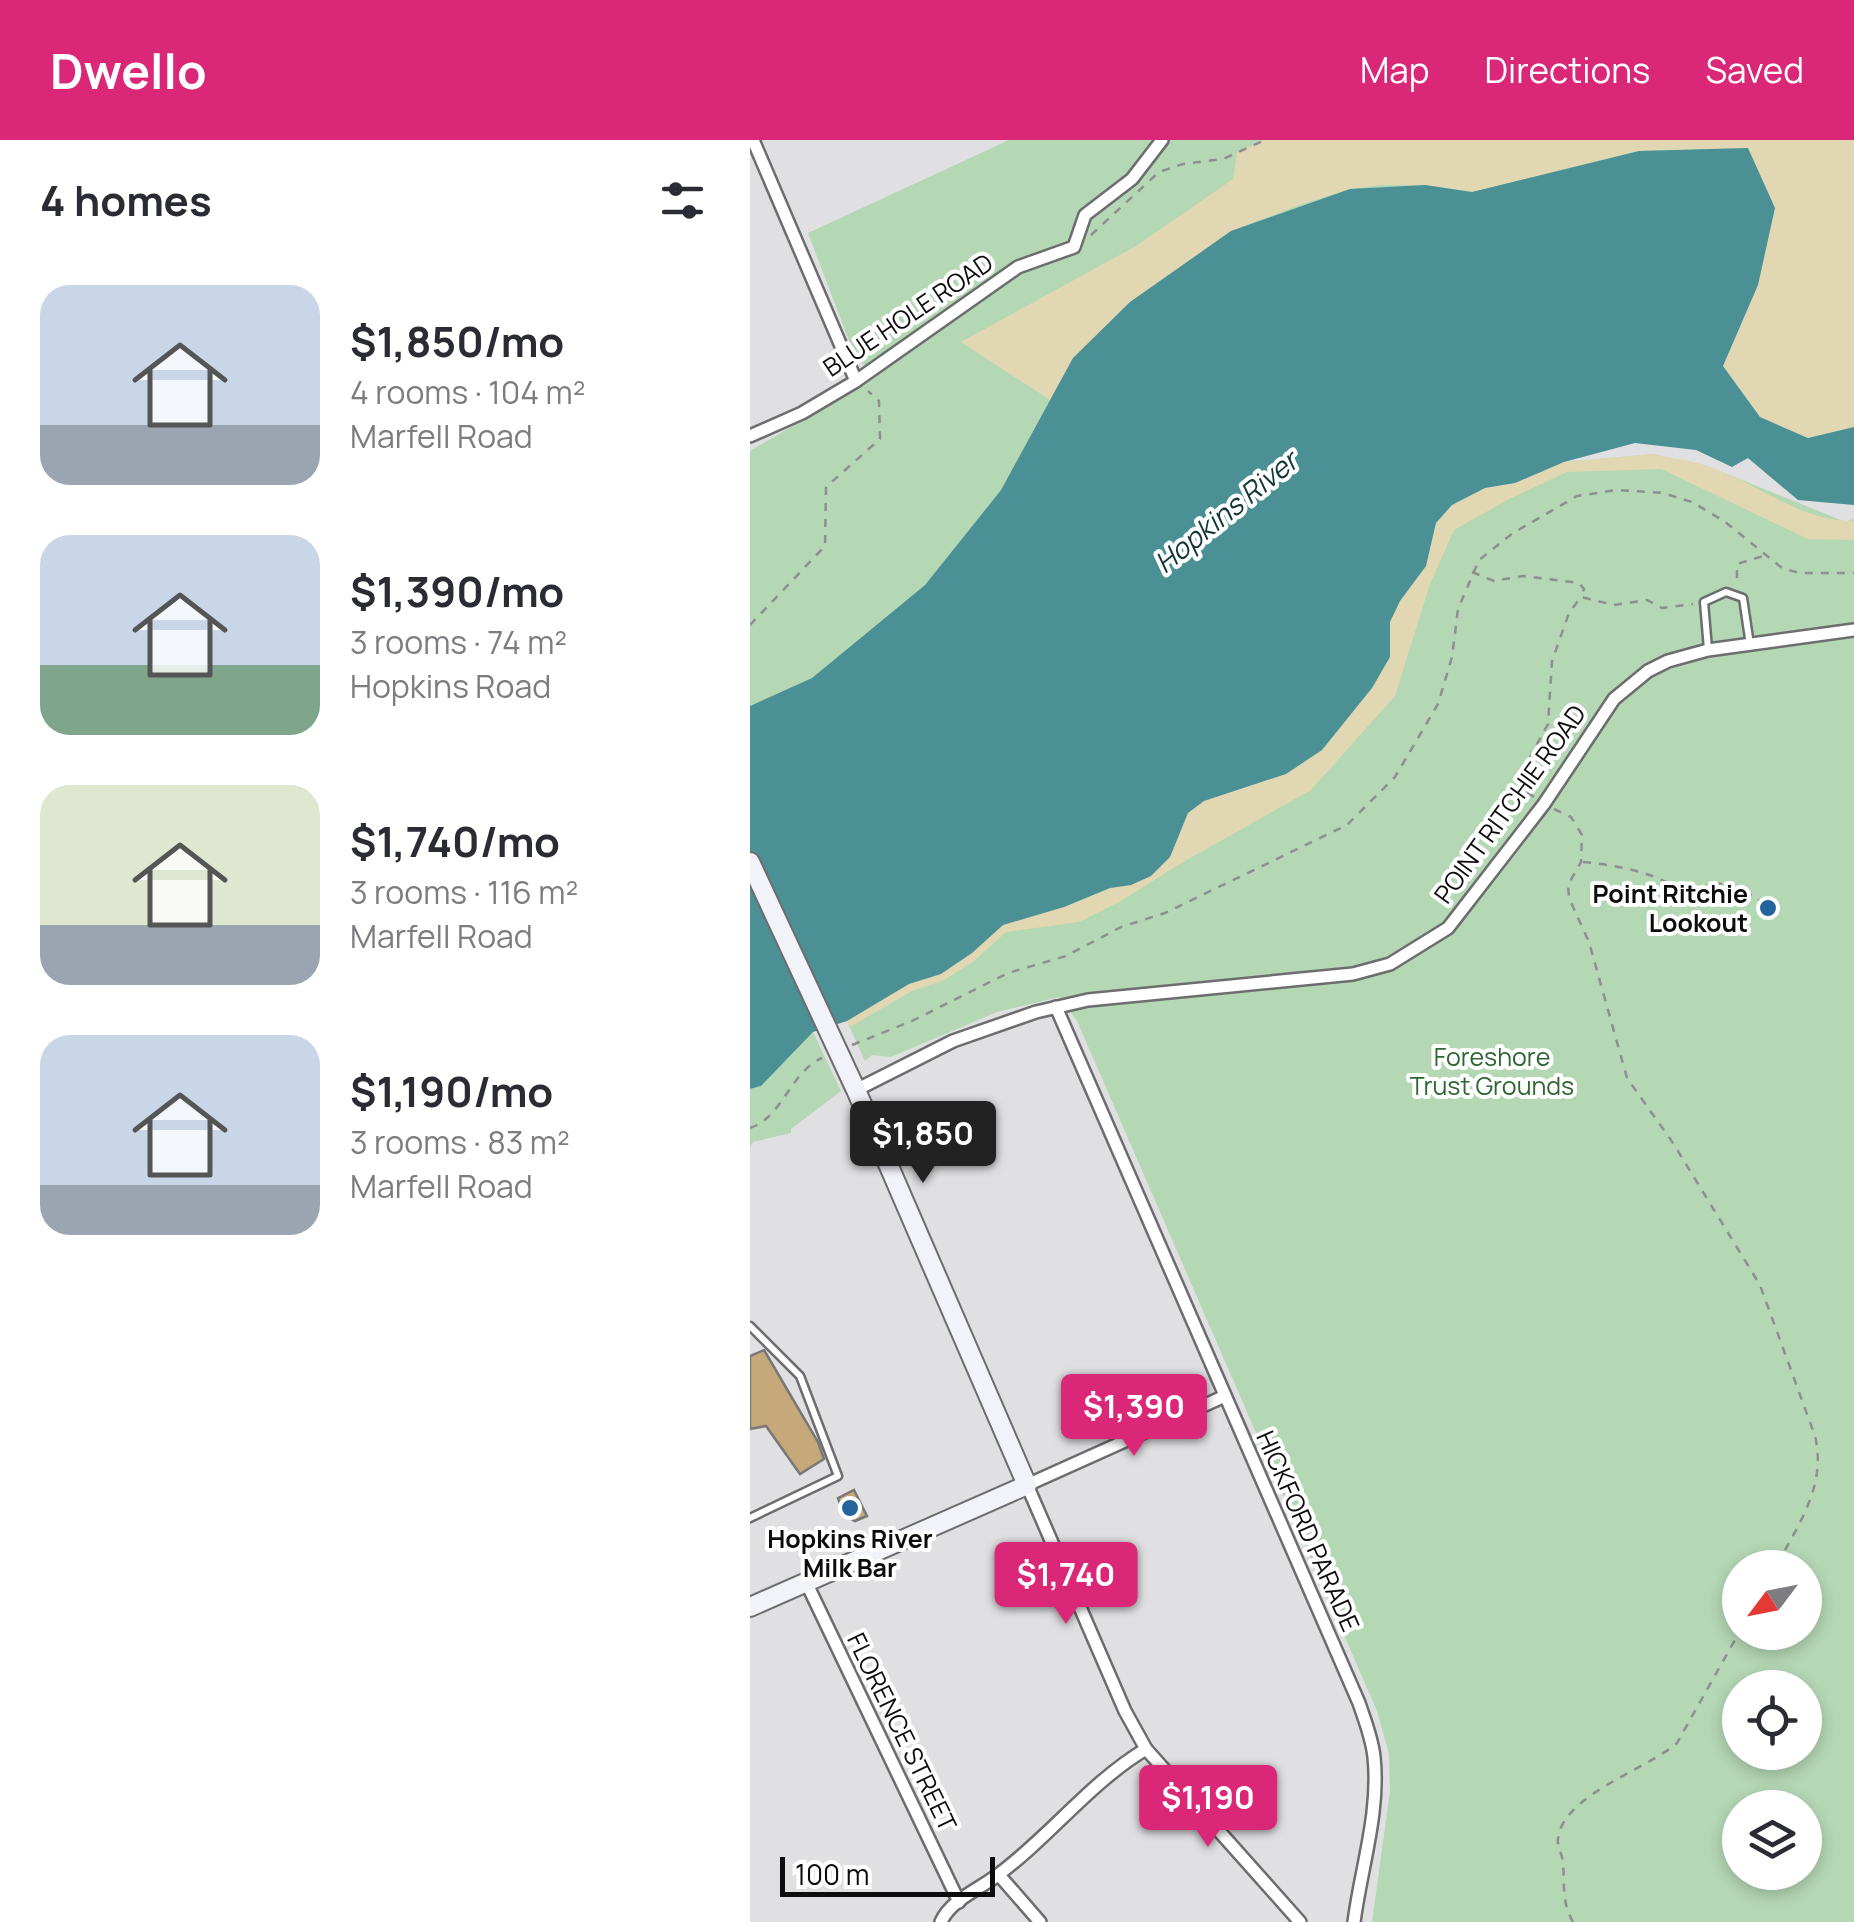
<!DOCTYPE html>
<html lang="en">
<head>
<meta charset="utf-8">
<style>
  body { margin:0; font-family:Manrope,sans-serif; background:#f7f7f7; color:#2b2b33; height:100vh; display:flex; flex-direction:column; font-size:38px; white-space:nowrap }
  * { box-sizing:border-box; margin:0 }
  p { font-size:32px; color:#7c7c81 }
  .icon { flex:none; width:55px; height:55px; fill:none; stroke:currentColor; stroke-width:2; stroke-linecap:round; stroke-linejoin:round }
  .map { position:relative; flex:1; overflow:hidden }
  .side { display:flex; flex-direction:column; background:#fff; width:750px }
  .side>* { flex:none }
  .needle { width:65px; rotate:238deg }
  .tools { position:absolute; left:972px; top:1410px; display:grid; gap:20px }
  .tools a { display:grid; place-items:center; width:100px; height:100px; border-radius:50%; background:#fff; box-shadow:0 5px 15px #0003; font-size:50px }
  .scale { position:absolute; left:30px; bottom:25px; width:215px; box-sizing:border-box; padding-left:10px; border:5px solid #0d0d0e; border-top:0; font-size:28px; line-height:35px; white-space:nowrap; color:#0d0d0e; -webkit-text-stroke:8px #fff; paint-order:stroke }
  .price { position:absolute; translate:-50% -85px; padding:0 22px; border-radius:10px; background:#db2777; color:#fff; font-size:32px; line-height:65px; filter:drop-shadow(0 2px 5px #0008) }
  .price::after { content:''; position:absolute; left:50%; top:60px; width:30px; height:22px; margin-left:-15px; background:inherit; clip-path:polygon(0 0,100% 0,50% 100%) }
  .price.active { background:#222; color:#fff }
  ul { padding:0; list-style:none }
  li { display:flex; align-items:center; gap:30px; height:250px; padding:0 40px }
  li span { display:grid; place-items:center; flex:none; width:280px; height:200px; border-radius:30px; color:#555 }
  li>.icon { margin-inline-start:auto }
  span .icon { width:120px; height:120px; fill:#fffc; stroke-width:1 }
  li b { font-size:42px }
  h2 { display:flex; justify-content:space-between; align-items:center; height:120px; padding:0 40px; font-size:42px }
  header { display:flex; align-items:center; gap:60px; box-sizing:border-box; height:140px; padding:0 50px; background:#db2777; color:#fff }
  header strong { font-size:48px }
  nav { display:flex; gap:55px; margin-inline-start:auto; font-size:35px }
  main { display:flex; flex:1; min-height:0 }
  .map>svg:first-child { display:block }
  .green { fill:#b4d7b4; fill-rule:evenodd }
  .sand { fill:#e1d7b2 }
  .water { fill:#4b9094 }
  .building { fill:#c6a97b; stroke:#797876; stroke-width:2.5 }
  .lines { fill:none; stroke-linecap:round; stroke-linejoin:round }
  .lane-casing { stroke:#6d6d6f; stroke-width:11 }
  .street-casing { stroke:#6d6d6f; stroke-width:16 }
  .secondary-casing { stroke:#6d6d6f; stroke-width:22 }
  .path { stroke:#8f8f91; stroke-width:2.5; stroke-dasharray:8 8; stroke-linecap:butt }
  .lane { stroke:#fff; stroke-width:6 }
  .street { stroke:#fff; stroke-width:11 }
  .secondary { stroke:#f2f2f9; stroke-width:18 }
  .poi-dot { fill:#24649a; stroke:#fff; stroke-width:4 }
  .labels { text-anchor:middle; stroke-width:8; stroke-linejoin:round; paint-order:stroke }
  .street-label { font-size:25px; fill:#0d0d0e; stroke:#fff }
  .poi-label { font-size:25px; font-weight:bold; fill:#0d0d0e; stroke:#fff; text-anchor:end }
  .park-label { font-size:25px; fill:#2f6633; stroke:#fff }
  .water-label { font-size:28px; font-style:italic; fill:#133638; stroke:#fff }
</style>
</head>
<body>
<header>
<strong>Dwello</strong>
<nav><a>Map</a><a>Directions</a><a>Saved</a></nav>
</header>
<main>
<section class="side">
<h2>4 homes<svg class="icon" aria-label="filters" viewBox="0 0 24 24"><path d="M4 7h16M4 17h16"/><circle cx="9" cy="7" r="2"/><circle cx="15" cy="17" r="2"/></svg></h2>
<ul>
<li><span style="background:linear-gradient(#c9d6e8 70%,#9aa5b1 0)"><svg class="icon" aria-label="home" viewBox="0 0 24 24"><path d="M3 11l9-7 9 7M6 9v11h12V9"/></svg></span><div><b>$1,850/mo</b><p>4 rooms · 104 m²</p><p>Marfell Road</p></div></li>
<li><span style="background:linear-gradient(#c9d6e8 65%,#7fa58c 0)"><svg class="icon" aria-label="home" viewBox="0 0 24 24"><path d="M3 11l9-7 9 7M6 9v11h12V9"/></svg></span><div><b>$1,390/mo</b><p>3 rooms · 74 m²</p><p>Hopkins Road</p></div></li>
<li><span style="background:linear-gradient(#dfe7d0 70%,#9aa5b1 0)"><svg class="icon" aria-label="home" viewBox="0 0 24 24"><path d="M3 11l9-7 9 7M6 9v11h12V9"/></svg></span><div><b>$1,740/mo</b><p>3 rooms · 116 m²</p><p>Marfell Road</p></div></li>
<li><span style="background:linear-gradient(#c9d6e8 75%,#9aa5b1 0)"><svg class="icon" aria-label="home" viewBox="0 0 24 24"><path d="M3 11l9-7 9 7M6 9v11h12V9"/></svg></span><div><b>$1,190/mo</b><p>3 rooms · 83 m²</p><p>Marfell Road</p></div></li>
</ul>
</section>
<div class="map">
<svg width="1104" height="1782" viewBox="0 0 1104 1782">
  <rect width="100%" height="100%" fill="#e0e0e2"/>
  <g class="green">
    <polygon points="259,0 1039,0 323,218 251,350 175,445 62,538 0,566 0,311 129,235 106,219 58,93"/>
    <path d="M903 314 957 326 1096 382 1104 378V1782H622L640 1651 639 1614 627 1571 327 881 309 857 247 872 141 917 122 915 115 921 97 881 222 813 253 785 266 781 573 609 692 396 814 322ZM990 1428H1055V1492H990ZM990 1548H1055V1612H990ZM990 1668H1055V1732H990Z"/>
    <polygon points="63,892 91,951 41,989 41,993 3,1002 0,1008 0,949 11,946"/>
  </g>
  <g class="sand">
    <polygon points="515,0 1104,0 1104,287 1058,298 1010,277 973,226 1008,145 998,8 889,11 722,52 675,45 631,45 600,49 552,64 481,91 435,126 323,218 300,260 211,202 386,106 483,39 487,12"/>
    <path d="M903 314C920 318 940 320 957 326 1009 343 1047 381 1104 381V400L1058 399 911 329 817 332 761 358 704 390 680 444 645 556 561 650 428 725 371 761 329 782 256 792 224 821 194 840 162 851 100 887 93 874 263 780 314 767 360 748 381 745 420 717 438 673 454 661 536 634 622 548 640 517V482L650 461 676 426 686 383 701 365 735 348 765 343 814 322Z"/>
  </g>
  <polygon class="water" points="998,8 1025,68 1008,145 973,226 1010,277 1058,298 1104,287 1104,365 1048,360 998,318 982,327 946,310 885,303 814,322 765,343 735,348 702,365 686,383 676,426 650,461 640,482 640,517 622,548 572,610 536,634 454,661 438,673 420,717 401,736 381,745 360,748 314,767 253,785 222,813 191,834 159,844 97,881 63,892 11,946 0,949 0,566 62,538 175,445 251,350 323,218 380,162 481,91 600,49 675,45 722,52 889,11"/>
  <g class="building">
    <polygon points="14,1210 68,1302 74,1319 50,1334 16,1286 0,1289 0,1216"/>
    <polygon points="104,1350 117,1376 105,1381 94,1375 88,1358"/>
  </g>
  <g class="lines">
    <defs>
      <g id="lane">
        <polyline points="958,509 954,462 976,452 993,458 1000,505"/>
        <polyline points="0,1186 50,1236 88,1336 0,1378"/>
      </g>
      <g id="street">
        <polyline points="3,0 106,241"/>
        <polyline points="0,296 52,273 106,241 268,127 324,107 335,75 382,39 412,0"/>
        <path d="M306 867 609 1563C615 1581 622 1598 624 1617 630 1672 611 1728 604 1782"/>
        <polyline points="106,950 203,901 286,872 338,860 603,834 640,824 698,788 794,664 864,559 898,531 918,521 958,510 1104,490"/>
        <polyline points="475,1256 277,1345 375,1571 396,1609 550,1782"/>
        <polyline points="56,1442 209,1762"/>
        <polyline points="249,1735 290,1782"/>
        <path d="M191 1782C200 1761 227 1750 245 1737 298 1699 339 1643 396 1609"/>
      </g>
      <polyline id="secondary" points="0,722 106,950 277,1345 0,1467"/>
    </defs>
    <use href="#lane" class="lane-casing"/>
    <use href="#street" class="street-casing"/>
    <use href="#secondary" class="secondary-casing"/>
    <g class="path">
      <polyline points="341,95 409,32 433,24 473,19 515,0"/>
      <polyline points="722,432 744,441 773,436 829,443 834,449 831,457 864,465 897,460 912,468 943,464"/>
      <polyline points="987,438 987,424 1013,416"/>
      <polyline points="0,485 75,406 76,347 130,299 129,261 118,251"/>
      <polyline points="784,657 770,647 769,637 798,584 802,521 819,473 831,457"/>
      <path d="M804 669 821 677 832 695 831 722 818 745 819 758 839 802 877 938 923 1003 1010 1145 1065 1296C1077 1346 1048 1385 1025 1428"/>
      <path d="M833 722C873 726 910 733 942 758L959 743C983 743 1000 752 1018 768"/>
      <polyline points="102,905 162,881 258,833 316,816 371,787 415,773 597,685 645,637 688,564 702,517 708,469 729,420 763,393 827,356 867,350 913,353 942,362 974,381 1032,428 1049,433 1104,433"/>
      <path d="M0 988C33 977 40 932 72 918"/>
      <path d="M823 1782C811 1761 815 1744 813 1722 812 1714 807 1706 808 1699 812 1655 898 1629 927 1603L990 1491"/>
    </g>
    <use href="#lane" class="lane"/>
    <use href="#street" class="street"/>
    <use href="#secondary" class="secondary"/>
  </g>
  <g class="poi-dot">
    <circle cx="1018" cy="768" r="10"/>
    <circle cx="100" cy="1368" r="10"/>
  </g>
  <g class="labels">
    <g class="street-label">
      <text transform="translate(158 175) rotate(-34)" y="9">BLUE HOLE ROAD</text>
      <text transform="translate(760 664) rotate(-54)" y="9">POINT RITCHIE ROAD</text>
      <text transform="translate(558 1391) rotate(66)" y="9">HICKFORD PARADE</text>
      <text transform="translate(152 1592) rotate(64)" y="9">FLORENCE STREET</text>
    </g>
    <g class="poi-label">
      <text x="998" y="763">Point Ritchie<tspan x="998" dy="29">Lookout</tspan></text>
      <text x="100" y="1408" text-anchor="middle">Hopkins River<tspan x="100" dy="29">Milk Bar</tspan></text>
    </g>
    <g class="park-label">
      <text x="742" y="926">Foreshore<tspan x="742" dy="29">Trust Grounds</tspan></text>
    </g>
    <g class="water-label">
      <text transform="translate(476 372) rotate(-39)" y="10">Hopkins River</text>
    </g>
  </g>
</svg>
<div class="tools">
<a><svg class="needle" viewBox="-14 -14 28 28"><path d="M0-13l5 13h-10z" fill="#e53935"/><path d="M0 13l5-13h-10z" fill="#7c7c81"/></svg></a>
<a><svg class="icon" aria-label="locate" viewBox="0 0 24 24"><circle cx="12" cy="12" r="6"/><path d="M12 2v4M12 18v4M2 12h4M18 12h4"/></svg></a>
<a><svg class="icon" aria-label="layers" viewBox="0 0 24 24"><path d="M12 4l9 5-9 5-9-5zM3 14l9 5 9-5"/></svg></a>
</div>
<div class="scale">100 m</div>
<b class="price active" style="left:173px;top:1046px">$1,850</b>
<b class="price" style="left:384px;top:1319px">$1,390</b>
<b class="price" style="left:316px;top:1487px">$1,740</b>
<b class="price" style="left:458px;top:1710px">$1,190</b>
</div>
</main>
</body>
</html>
